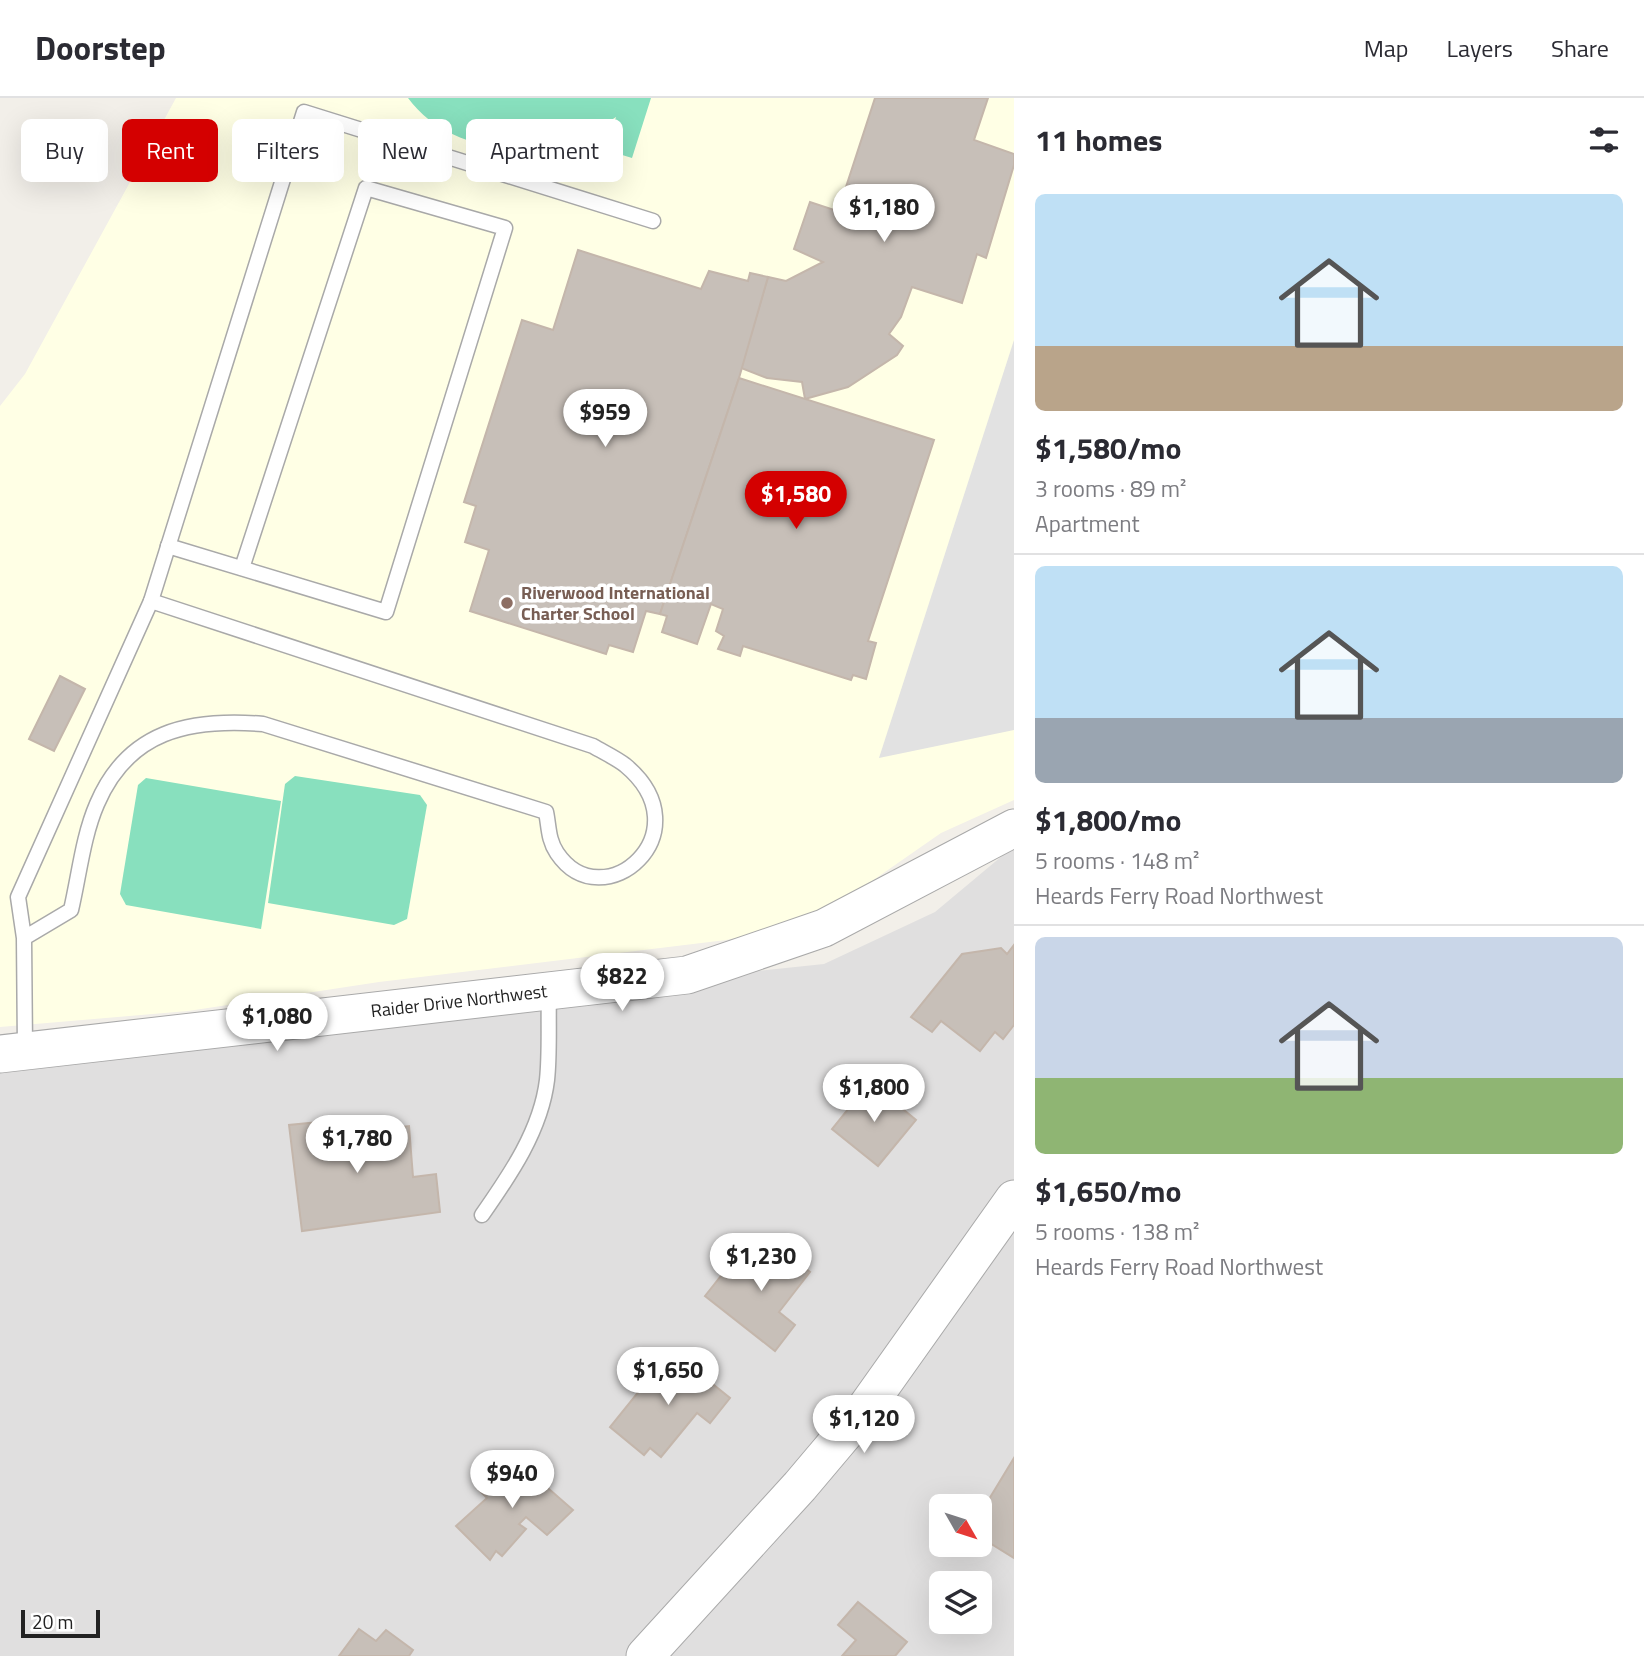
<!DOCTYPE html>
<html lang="en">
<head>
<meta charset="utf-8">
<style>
  body { margin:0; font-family:"Titillium Web",sans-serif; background:#f2f2f3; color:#2b2b33; height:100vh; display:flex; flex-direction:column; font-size:26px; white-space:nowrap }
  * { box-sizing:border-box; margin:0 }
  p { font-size:23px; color:#7c7c81 }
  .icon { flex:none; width:38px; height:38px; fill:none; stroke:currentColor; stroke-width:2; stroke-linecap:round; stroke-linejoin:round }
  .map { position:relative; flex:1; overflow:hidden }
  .details { display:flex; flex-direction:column; background:#fff; width:630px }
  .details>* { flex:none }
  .banner { position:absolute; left:21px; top:21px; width:665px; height:63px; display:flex; gap:14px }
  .needle { width:46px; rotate:129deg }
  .fabs { position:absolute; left:929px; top:1396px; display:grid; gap:14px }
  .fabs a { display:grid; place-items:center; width:63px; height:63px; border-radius:10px; background:#fff; box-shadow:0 7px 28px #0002; font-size:35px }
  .scale { position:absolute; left:21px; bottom:18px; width:79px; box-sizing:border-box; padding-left:7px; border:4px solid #222; border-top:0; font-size:19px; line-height:24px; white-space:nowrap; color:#222; -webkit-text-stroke:5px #fff; paint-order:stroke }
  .price { position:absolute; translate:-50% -60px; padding:0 16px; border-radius:24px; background:#fff; color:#222; font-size:23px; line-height:46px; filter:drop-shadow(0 2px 4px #0008) }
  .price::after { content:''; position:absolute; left:50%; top:42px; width:21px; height:16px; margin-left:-10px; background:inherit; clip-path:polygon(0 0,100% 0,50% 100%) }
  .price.current { background:#d40000; color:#fff }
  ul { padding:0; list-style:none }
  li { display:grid; align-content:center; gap:14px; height:371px; padding:0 21px }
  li+li { border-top:2px solid #e1e1e2 }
  li span { display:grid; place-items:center; height:217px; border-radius:10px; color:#555 }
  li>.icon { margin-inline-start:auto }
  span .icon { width:126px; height:126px; fill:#fffc; stroke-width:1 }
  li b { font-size:30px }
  h2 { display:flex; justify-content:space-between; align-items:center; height:84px; padding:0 21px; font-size:30px }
  .pill { padding:0 24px; border-radius:10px; background:#fff; box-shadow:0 7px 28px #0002; font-size:24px; line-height:63px }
  .pill.current { background:#d40000; color:#fff }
  header { display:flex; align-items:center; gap:42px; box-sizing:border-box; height:98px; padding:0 35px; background:#fff; border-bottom:2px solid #e1e1e2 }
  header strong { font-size:33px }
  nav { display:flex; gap:38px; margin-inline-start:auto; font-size:24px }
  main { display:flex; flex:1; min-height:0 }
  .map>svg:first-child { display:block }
  .residential { fill:#e0dfdf; fill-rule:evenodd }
  .education { fill:#ffffe5 }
  .pitch { fill:#88e0be }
  .parking { fill:#e2e2e2 }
  .building { fill:#c7bfb8; stroke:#c4b6ab; stroke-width:2 }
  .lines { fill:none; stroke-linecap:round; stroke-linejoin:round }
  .service-casing { stroke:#a9a9a9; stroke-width:17 }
  .tertiary-casing { stroke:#a9a9a9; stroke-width:39 }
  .service { stroke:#fff; stroke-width:14 }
  .tertiary { stroke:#fff; stroke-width:37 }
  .education-dot { fill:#8d6e63; stroke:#fff; stroke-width:2.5 }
  .labels { text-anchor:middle; stroke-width:7; stroke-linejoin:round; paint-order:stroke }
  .education-label { font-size:18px; font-weight:bold; fill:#785e54; stroke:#fff; text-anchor:start }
  .street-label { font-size:18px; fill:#222; stroke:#fff }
</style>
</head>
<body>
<header>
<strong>Doorstep</strong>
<nav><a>Map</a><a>Layers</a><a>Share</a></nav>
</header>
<main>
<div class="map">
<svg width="1014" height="1558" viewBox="0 0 1014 1558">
  <rect width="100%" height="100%" fill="#f2efe9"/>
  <path class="residential" d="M1014 748V1558H0V967L508 899 824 866 935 814ZM942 1409H980V1447H942ZM942 1486H980V1524H942Z"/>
  <polygon class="education" points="176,0 1014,0 1014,702 941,735 839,806 788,829 726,842 379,884 188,913 0,929 0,308 25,276"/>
  <g class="pitch">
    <path d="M408 0H651L632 60 606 52 616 19C555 62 456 64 408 0Z"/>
    <polygon points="295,678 420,697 427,707 407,821 394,827 268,805 285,686"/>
    <polygon points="146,680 281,703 261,831 126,807 120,796 138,687"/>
  </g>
  <polygon class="parking" points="1014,242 1014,632 879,660"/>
  <g class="building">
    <polygon points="875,0 988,0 974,42 1014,56 1014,67 986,160 977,156 962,205 912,189 901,219 889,236 903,248 897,257 848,289 805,301 802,284 767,280 741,270 768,179 786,183 823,164 794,151 810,104 846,116 853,92 846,89"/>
    <polygon points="578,152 701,191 709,173 748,183 750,175 768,179 739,280 660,516 646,513 633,554 609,547 606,556 470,513 489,452 465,444 476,408 464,404 522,222 553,232"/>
    <polygon points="739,280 934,342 868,543 876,545 866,581 853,577 851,582 743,548 740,558 718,551 724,538 716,533 723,511 711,506 697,546 662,534 667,518 660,516"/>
    <polygon points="60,578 85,591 54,653 29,641"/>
    <polygon points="1014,847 1014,927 1003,941 995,934 980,953 941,923 932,934 911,919 962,856 1001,850 1007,856"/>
    <polygon points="870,984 916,1022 878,1068 832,1031"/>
    <polygon points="349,1021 350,1026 373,1023 374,1032 409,1028 413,1079 436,1076 440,1114 302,1133 289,1027"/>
    <polygon points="768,1141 810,1174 779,1214 795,1227 775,1253 705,1198 732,1164 743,1173"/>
    <polygon points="679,1259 730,1300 710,1325 697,1315 661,1359 650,1350 644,1357 610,1329 661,1266 668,1272"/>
    <polygon points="1014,1360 1014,1460 980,1439 980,1416"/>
    <polygon points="517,1363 573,1412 547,1437 526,1419 519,1426 526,1431 502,1458 496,1453 490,1462 456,1428 487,1400 477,1390 494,1373 502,1378"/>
    <polygon points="858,1504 907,1544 895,1558 842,1558 856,1542 838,1527"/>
    <polygon points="359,1531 376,1543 386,1532 413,1552 409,1558 339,1558"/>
  </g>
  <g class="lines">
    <defs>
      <g id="service">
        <polyline points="168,448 386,514 505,130 366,90 242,470"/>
        <polyline points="151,503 304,14 653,123"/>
        <path d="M24 840 71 812C79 778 83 738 97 706 128 633 189 620 263 626L546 714C549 728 548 742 557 755 603 823 706 734 625 667 616 660 603 654 593 648L151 503 18 799 24 840 25 951"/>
        <path d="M482 1117C510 1077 541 1032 547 982 550 954 548 924 549 895"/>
      </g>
      <g id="tertiary">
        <path id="s1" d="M0 956 687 877 824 830 1014 730"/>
        <polyline points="645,1558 800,1388 865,1311 1014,1101"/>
      </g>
    </defs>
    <use href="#service" class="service-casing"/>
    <use href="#tertiary" class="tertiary-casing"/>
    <use href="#service" class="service"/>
    <use href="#tertiary" class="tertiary"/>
  </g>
  <circle class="education-dot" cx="507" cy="505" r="7"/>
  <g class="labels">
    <g class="education-label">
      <text x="521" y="501">Riverwood International<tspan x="521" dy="21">Charter School</tspan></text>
    </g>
    <g class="street-label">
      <text dy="6" stroke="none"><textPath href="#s1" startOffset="462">Raider Drive Northwest</textPath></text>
    </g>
  </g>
</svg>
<div class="fabs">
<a><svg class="needle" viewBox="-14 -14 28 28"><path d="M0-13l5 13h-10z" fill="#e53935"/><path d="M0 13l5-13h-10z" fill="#7c7c81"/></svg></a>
<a><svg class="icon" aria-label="layers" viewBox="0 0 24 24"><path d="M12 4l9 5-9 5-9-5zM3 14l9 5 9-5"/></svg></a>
</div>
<div class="scale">20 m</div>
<b class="price" style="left:884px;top:146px">$1,180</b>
<b class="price" style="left:605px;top:351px">$959</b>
<b class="price current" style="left:796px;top:433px">$1,580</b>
<b class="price" style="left:622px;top:915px">$822</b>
<b class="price" style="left:277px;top:955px">$1,080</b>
<b class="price" style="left:874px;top:1026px">$1,800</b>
<b class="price" style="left:357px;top:1077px">$1,780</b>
<b class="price" style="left:761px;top:1195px">$1,230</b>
<b class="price" style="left:668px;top:1309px">$1,650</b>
<b class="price" style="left:864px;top:1357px">$1,120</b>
<b class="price" style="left:512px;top:1412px">$940</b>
<div class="banner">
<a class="pill">Buy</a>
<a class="pill current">Rent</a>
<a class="pill">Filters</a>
<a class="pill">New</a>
<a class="pill">Apartment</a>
</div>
</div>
<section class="details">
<h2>11 homes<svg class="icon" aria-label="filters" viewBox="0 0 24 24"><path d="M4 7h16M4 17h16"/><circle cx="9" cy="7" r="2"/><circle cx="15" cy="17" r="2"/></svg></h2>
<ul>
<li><span style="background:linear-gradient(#bfe0f5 70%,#b9a48a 0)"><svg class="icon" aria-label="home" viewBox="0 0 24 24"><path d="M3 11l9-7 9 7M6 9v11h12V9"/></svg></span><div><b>$1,580/mo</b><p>3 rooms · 89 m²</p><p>Apartment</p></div></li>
<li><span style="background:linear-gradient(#bfe0f5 70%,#9aa5b1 0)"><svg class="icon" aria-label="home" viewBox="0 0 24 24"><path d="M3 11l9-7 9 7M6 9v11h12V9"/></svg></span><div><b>$1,800/mo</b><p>5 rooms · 148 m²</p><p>Heards Ferry Road Northwest</p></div></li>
<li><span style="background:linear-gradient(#c9d6e8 65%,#8fb573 0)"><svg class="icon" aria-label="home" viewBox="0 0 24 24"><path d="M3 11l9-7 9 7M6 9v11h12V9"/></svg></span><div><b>$1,650/mo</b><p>5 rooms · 138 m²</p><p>Heards Ferry Road Northwest</p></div></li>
</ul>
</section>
</main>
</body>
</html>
